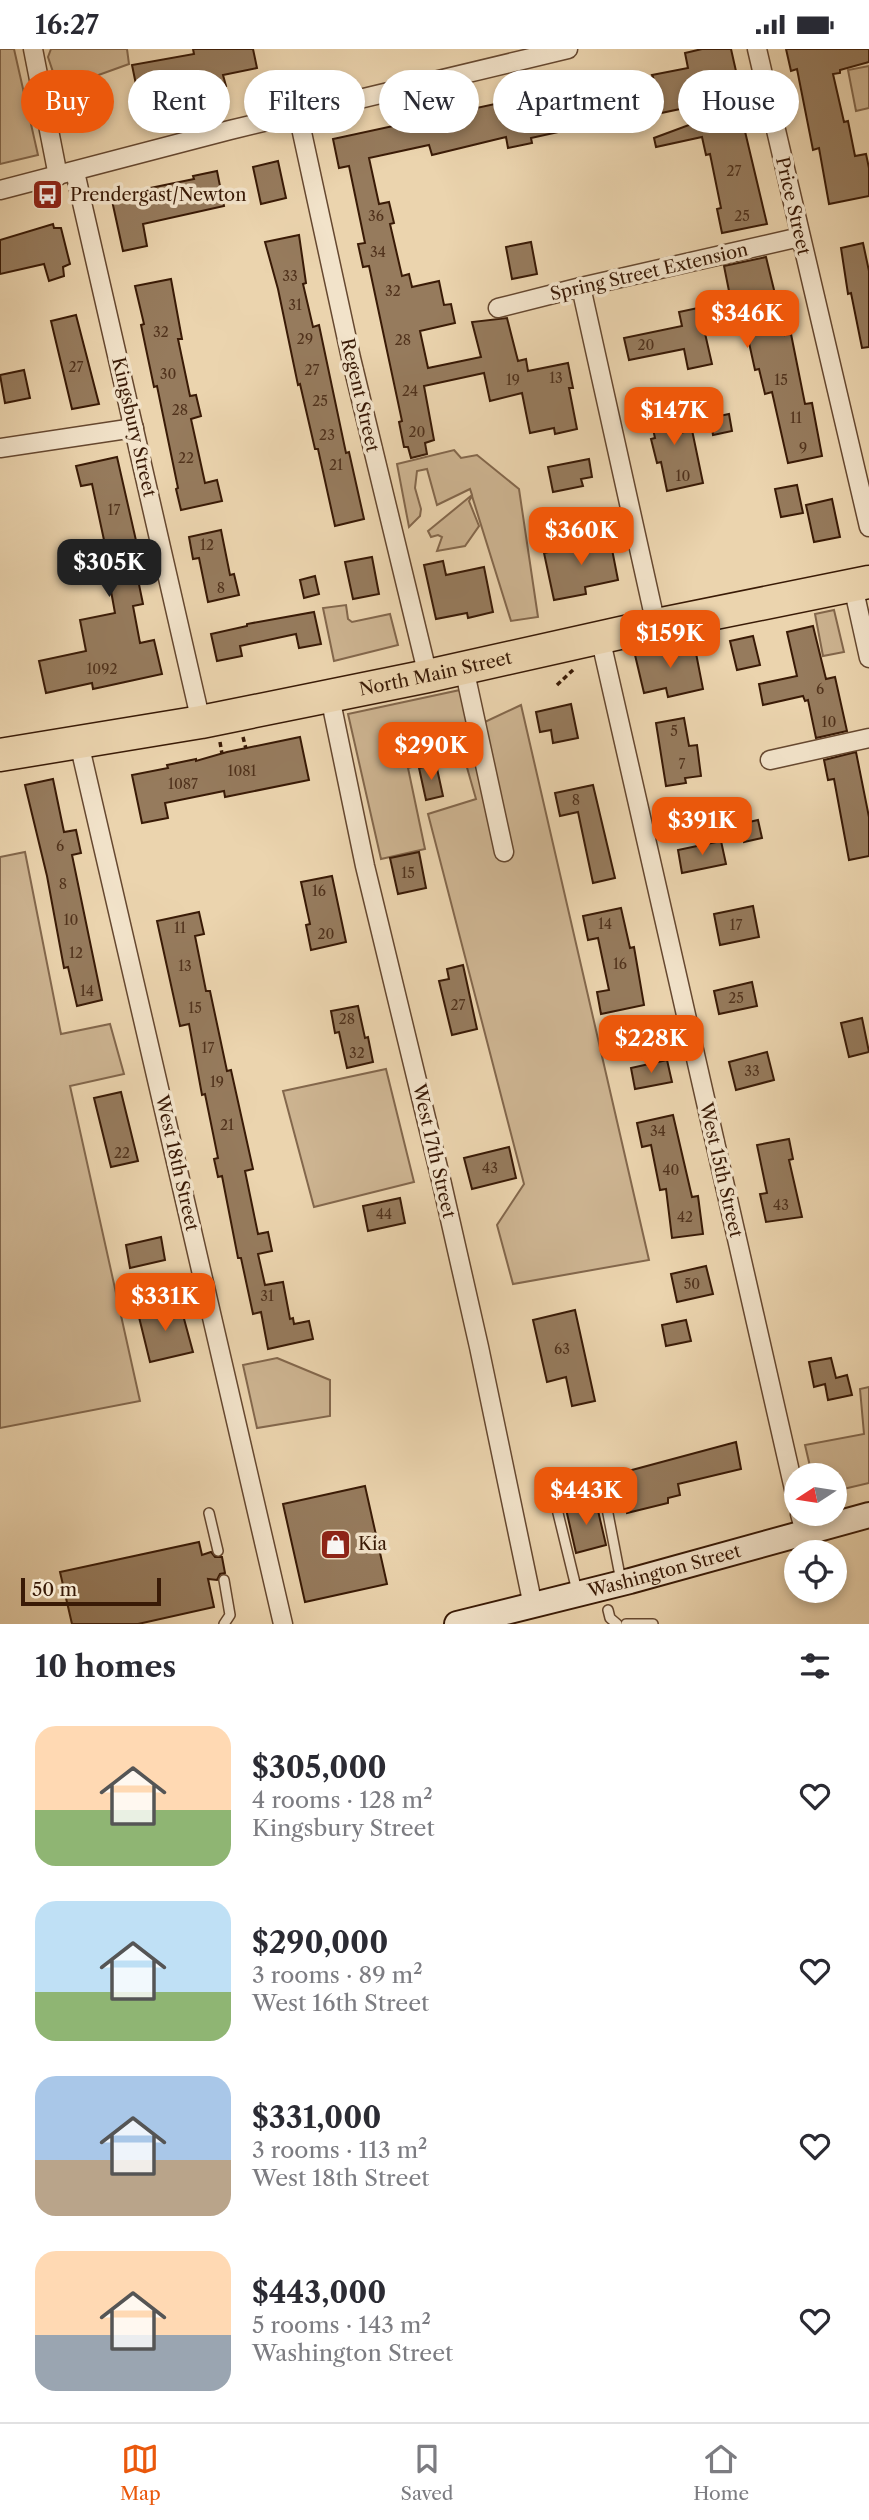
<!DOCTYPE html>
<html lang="en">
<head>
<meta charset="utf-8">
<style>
  body { margin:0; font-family:"Libre Caslon Text",serif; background:#f7f7f7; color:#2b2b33; height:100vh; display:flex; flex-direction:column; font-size:26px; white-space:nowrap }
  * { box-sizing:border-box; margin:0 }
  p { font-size:23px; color:#7c7c81 }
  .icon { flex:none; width:38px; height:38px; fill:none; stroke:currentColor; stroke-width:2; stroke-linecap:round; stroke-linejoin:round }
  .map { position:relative; height:1575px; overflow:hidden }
  .details { display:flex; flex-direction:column; background:#fff; flex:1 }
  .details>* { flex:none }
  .hud { position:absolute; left:21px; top:21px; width:828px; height:63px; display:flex; gap:14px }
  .needle { width:46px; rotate:258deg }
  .fabs { position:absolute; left:784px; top:1414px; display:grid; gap:14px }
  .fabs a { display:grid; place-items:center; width:63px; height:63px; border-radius:50%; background:#fff; box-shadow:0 4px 10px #0003; font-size:35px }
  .scale { position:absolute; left:21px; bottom:18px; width:140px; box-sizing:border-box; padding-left:7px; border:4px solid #391a06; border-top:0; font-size:19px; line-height:24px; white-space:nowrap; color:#391a06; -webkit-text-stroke:5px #f2e3ca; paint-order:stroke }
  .price { position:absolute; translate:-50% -60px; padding:0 16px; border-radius:14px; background:#ea580c; color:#fff; font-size:23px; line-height:46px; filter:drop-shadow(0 2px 4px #0008) }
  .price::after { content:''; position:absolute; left:50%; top:42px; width:21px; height:16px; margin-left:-10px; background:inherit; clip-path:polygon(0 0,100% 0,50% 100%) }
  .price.selected { background:#222; color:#fff }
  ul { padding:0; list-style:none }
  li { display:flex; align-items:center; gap:21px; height:175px; padding:0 35px }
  li span { display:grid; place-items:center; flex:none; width:196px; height:140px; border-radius:21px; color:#555 }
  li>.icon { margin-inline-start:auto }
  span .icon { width:84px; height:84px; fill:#fffc; stroke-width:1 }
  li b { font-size:30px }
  h2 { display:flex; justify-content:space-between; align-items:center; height:84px; padding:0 35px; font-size:30px }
  .chip { padding:0 24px; border-radius:32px; background:#fff; box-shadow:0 4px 10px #0003; font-size:24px; line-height:63px }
  .chip.selected { background:#ea580c; color:#fff }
  .status { display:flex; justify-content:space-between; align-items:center; height:49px; padding:0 35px; background:#fff; direction:ltr }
  .status svg { height:19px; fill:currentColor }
  .menu { display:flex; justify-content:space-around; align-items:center; height:98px; border-top:2px solid #e1e1e2; background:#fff; font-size:19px; color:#7c7c81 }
  .menu a { display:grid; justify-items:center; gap:4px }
  .menu .selected { color:#ea580c }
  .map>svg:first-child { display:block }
  .green { fill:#cdb491; stroke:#83674c; stroke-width:2 }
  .building { fill:#967b5d; stroke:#391a06; stroke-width:2 }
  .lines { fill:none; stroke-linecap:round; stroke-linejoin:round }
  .lane-casing { stroke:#664830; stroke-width:12 }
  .street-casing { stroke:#664830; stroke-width:21 }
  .secondary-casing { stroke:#391a06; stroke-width:28 }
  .highway-casing { stroke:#391a06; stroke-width:35 }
  .path { stroke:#391a06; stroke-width:3.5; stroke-dasharray:5 3.5; stroke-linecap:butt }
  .lane { stroke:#f2e3ca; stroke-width:9 }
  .street { stroke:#f2e3ca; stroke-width:18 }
  .secondary { stroke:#f2e3ca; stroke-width:24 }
  .highway { stroke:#ebd4ae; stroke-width:32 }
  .labels { text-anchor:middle; stroke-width:7; stroke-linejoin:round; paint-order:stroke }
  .number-label { font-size:14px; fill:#50321c }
  .poi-label { font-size:18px; fill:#391a06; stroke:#f2e3ca; text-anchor:start }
  .street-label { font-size:18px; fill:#391a06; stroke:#f2e3ca }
</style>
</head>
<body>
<div class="status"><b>16:27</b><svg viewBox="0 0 49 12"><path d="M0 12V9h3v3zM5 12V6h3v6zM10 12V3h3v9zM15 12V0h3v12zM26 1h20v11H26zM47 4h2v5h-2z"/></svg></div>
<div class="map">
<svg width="869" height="1575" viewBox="0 0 869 1575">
  <rect width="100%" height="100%" fill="#ebd4ae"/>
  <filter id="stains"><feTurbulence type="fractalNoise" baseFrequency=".00286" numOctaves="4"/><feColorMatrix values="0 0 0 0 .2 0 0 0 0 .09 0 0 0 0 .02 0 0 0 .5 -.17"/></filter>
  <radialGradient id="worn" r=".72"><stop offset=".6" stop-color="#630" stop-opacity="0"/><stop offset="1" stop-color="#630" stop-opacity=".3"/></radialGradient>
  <g class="green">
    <polygon points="0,0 14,0 38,106 0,115"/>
    <polygon points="51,0 127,0 129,15 93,28 57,35 48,8"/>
    <polygon points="869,17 869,59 856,62 848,21"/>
    <polygon points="454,401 461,409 477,406 519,440 538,568 511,572 472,447 469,452 479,477 465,497 437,502 442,488 438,486 431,488 428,482 472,446 470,440 437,456 427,420 417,422 415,439 421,460 420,467 409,478 397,415"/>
    <polygon points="346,556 348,570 352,573 390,565 398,596 334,612 323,559"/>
    <polygon points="834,561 844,603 823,607 815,565"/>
    <polygon points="460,641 472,679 521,656 649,1211 513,1235 497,1176 524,1135 428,765 476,750 458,687 450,687 453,707 408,719 425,800 381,810 348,665"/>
    <polygon points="25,803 61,985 110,975 124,1025 70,1037 140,1352 0,1379 0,808"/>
    <polygon points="386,1020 414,1133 314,1158 283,1042"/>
    <polygon points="277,1309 330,1331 330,1367 257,1379 243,1316"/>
    <polygon points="869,1338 869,1434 835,1442 835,1426 812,1426 805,1396 864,1385 860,1340"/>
  </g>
  <g class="building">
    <polygon points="193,0 253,0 257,19 223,26 226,37 160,48 161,56 141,60 132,16 194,5"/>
    <polygon points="702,0 731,0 738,31 733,32 767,175 722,184 717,160 721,159 710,105 706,106 702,88 656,98 654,89 708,69 704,55 581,81 581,78 531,89 532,94 508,99 506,88 432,106 429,96 369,109 379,155 389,153 394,174 390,175 402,227 409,225 412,238 439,232 444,256 451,255 455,274 420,282 428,319 481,308 472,273 507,269 518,312 526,310 528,322 568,314 573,339 569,339 577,380 555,385 554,379 530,384 522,344 490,352 484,324 424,337 434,391 425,394 427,405 411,409 408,398 404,398 399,373 402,372 369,217 363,218 358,195 365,194 349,117 339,119 333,90 560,41 561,45 600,37 600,40 653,28 652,26 688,19 685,4"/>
    <polygon points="786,0 869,0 869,13 840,21 840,24 833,25 844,73 848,72 855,107 866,105 869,119 869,147 829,155 819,99 813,101 797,20 791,22"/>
    <polygon points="87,42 94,77 72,82 64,47"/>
    <polygon points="278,112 286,149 261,155 253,118"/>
    <polygon points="217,122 224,157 143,175 147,197 123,202 111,147 194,130 193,127"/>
    <polygon points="53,175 54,179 61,179 70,215 63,218 64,227 49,232 44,215 0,225 0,191"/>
    <polygon points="299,186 306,234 303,235 313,278 319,276 346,404 349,403 364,470 335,477 318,400 315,400 300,335 298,336 278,240 265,193"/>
    <polygon points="531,193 537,225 512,230 506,198"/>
    <polygon points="863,194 869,222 869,298 862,299 851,244 848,245 841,199"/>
    <polygon points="766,208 785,286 791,285 805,355 812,354 822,407 788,414 772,343 765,345 759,320 755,321 744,271 704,280 712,315 688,320 684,300 629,311 624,289 682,277 679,263 731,252 724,217"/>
    <polygon points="171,230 182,290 178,290 190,347 196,346 201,367 191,370 205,434 217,431 222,452 181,461 176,440 178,439 157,337 154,338 141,276 144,275 135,237"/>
    <polygon points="76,266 99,355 72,360 51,272"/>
    <polygon points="24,321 30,349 5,354 0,326"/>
    <polygon points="673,348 680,384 692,381 703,434 667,442 661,413 657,414 651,390 655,389 647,353"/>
    <polygon points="729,365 732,382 713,386 710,369"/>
    <polygon points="117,408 140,509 134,511 143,555 133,557 140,594 154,591 162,625 93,640 92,634 46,644 39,612 86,602 80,571 115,564 102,492 104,491 92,435 81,437 76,417"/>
    <polygon points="589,410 592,428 581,430 583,437 553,443 548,418"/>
    <polygon points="797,436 803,464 781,468 775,440"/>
    <polygon points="832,450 840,488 814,493 806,456"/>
    <polygon points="221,481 230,526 234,525 239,546 208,553 199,509 193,510 189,488"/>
    <polygon points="609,485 618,531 585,538 586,545 554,551 544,504 585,495 584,491"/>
    <polygon points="372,508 379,545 353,550 345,513"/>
    <polygon points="443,512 446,526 484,518 493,563 468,569 467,564 436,570 424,516"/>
    <polygon points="315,527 319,545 304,549 300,531"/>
    <polygon points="314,563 321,595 299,599 296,585 240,597 242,607 217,612 211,585 247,577 247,575"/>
    <polygon points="813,577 826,630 835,628 847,682 816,689 808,651 805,652 803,647 763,656 759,635 797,627 787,583"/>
    <polygon points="753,587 760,616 737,621 730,592"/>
    <polygon points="694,594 703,640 668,648 666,639 644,644 635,606"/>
    <polygon points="571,655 578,689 553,694 551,681 540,683 536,663"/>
    <polygon points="684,669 689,697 697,696 701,727 685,729 686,734 666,737 656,674"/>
    <polygon points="300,688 309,731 225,748 224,742 165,754 168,769 142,774 132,726 168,719 167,716 196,710 196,712 227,703"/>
    <polygon points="856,703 869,768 869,807 849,811 834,730 828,731 824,711"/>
    <polygon points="436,715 443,747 426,751 419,719"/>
    <polygon points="53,730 64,783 76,781 81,804 72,806 102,951 77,957 68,918 64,919 47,827 25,736"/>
    <polygon points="593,736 615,829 593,834 578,763 560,767 555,744"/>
    <polygon points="758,771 762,789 744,793 740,775"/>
    <polygon points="721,792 726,815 682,824 678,801"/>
    <polygon points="419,803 426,839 398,845 390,809"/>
    <polygon points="332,827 346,893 311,901 306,876 310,875 301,833"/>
    <polygon points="753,857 759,888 720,896 714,865"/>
    <polygon points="621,859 630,899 634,898 644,956 601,965 597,943 609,941 598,889 588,891 583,867"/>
    <polygon points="199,863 204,885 195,887 206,942 210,942 227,1022 231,1021 253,1120 245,1122 258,1185 268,1183 272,1202 258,1205 265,1236 283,1233 290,1270 293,1269 294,1275 309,1272 313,1290 268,1300 261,1263 253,1265 241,1209 238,1209 222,1127 218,1128 214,1110 218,1109 205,1045 202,1046 189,975 180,977 157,872"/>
    <polygon points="463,916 477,980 452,986 439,932 449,930 447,920"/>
    <polygon points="752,933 757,957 719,965 714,942"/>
    <polygon points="358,957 365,989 368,988 373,1013 347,1019 339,983 335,984 331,962"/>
    <polygon points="862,969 869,1003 849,1008 841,974"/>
    <polygon points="767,1003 774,1031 736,1041 729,1013"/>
    <polygon points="667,1011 672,1033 635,1040 631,1019"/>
    <polygon points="121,1043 138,1112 111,1118 94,1049"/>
    <polygon points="673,1066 692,1148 698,1147 703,1185 672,1189 666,1140 660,1141 651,1096 642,1098 637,1074"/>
    <polygon points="789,1090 793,1110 789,1111 802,1168 766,1173 760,1145 767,1144 757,1096"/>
    <polygon points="509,1098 516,1129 472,1140 464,1109"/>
    <polygon points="400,1149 405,1174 368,1182 363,1157"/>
    <polygon points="161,1188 165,1211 130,1219 126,1196"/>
    <polygon points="706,1217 713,1245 677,1253 671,1225"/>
    <polygon points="180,1255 193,1303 150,1313 138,1264"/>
    <polygon points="575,1261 595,1352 572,1357 566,1328 547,1333 533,1271"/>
    <polygon points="686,1271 691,1292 666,1297 662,1276"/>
    <polygon points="831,1309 836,1329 847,1326 852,1346 828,1351 825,1335 814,1338 809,1313"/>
    <polygon points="736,1393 741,1420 678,1435 680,1446 668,1449 668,1454 627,1464 617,1425"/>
    <polygon points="365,1437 387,1535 305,1553 283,1455"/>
    <polygon points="596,1453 606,1496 576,1504 566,1460"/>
    <polygon points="199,1493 202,1506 211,1503 215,1508 222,1508 225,1524 220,1525 217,1531 208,1530 214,1558 138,1575 72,1575 60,1523"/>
  </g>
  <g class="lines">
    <defs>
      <g id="lane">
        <polyline points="209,1464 218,1502"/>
        <polyline points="224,1531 230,1566 224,1575"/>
        <polyline points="577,1542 556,1456 560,1447 585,1437 598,1437 604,1444 621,1532"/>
        <polyline points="608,1561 610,1569 617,1575"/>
        <polyline points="626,1575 653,1575"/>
      </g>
      <g id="street">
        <polyline points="33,0 58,127"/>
        <polyline points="757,0 869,478"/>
        <polyline points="298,65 351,309 428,627"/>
        <polyline points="75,123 201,673"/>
        <polyline points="0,141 230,81 568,0"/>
        <polyline points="581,238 656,576"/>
        <polyline points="498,259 581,238 800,188"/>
        <polyline points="0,399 134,379"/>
        <polyline points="853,537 869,609"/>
        <polyline points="600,588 796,1449"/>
        <polyline points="464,619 504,803"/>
        <polyline points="330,648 365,817 442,1135 479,1298 533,1557"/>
        <polyline points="79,694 283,1575"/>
        <polyline points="770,711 869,689"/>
        <polyline points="800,1465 805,1483"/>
      </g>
      <g id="secondary">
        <path id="s1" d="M457 1575 630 1532 869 1466"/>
      </g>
      <g id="highway">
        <path id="s2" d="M0 706 201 673 428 627 656 576 869 533"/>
      </g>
    </defs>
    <use href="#lane" class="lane-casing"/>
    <use href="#street" class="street-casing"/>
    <use href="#secondary" class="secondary-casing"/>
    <use href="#highway" class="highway-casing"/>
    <g class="path">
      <polyline points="557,636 574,620"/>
      <polyline points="243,688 246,700"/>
      <polyline points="220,693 222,705"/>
    </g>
    <use href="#lane" class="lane"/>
    <use href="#street" class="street"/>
    <use href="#secondary" class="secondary"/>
    <use href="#highway" class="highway"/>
  </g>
  <defs>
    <symbol id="bus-square" viewBox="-11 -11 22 22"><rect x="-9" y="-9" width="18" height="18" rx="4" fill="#8f2418" stroke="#f2e3ca"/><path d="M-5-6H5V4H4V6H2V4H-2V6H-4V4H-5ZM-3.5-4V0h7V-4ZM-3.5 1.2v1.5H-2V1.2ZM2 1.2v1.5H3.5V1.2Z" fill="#fff"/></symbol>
    <symbol id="shop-square" viewBox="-11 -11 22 22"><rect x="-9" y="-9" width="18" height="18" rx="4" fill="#8f2418" stroke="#f2e3ca"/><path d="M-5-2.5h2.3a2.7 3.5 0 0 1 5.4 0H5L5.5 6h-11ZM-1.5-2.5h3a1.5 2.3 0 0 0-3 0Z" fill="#fff"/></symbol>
  </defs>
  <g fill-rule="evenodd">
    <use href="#bus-square" x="30" y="128" width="35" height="35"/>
    <use href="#shop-square" x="318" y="1478" width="35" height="35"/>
  </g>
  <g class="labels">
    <g class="number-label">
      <text x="734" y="127">27</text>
      <text x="376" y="172">36</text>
      <text x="742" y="172">25</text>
      <text x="378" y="208">34</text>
      <text x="290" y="232">33</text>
      <text x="393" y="247">32</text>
      <text x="295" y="261">31</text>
      <text x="161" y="288">32</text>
      <text x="305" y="295">29</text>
      <text x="403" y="296">28</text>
      <text x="646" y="301">20</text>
      <text x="76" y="323">27</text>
      <text x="312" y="326">27</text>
      <text x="168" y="330">30</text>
      <text x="556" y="334">13</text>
      <text x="513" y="336">19</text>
      <text x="781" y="336">15</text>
      <text x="410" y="347">24</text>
      <text x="320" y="357">25</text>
      <text x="180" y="366">28</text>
      <text x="796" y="374">11</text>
      <text x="417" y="388">20</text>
      <text x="327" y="391">23</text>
      <text x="803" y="404">9</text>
      <text x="186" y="414">22</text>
      <text x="336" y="421">21</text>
      <text x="683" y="432">10</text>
      <text x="114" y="466">17</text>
      <text x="207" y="501">12</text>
      <text x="221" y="544">8</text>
      <text x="102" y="625">1092</text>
      <text x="820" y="645">6</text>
      <text x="829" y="678">10</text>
      <text x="674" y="687">5</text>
      <text x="682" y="720">7</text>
      <text x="242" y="727">1081</text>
      <text x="183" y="740">1087</text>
      <text x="576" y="756">8</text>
      <text x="60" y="802">6</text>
      <text x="408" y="829">15</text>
      <text x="63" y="840">8</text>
      <text x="319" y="847">16</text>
      <text x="71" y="876">10</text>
      <text x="605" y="880">14</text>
      <text x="736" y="881">17</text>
      <text x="180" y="884">11</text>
      <text x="326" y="890">20</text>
      <text x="76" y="909">12</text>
      <text x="620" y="920">16</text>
      <text x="185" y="922">13</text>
      <text x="87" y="947">14</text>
      <text x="736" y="954">25</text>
      <text x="458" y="961">27</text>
      <text x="195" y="964">15</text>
      <text x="347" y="975">28</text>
      <text x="208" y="1004">17</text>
      <text x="357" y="1009">32</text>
      <text x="752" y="1027">33</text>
      <text x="217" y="1038">19</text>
      <text x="227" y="1081">21</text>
      <text x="658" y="1087">34</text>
      <text x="122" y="1109">22</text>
      <text x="490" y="1124">43</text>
      <text x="671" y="1126">40</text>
      <text x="781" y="1161">43</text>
      <text x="384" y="1170">44</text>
      <text x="685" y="1173">42</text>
      <text x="692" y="1240">50</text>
      <text x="267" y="1252">31</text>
      <text x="562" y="1305">63</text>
    </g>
    <g class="poi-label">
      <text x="70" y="152">Prendergast/Newton</text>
      <text x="358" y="1501">Kia</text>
    </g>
    <g class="street-label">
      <text transform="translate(793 157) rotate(77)" y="6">Price Street</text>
      <text transform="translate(649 223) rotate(-13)" y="6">Spring Street Extension</text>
      <text transform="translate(360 346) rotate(77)" y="6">Regent Street</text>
      <text transform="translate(134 378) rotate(77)" y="6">Kingsbury Street</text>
      <text dy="6" stroke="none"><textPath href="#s2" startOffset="443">North Main Street</textPath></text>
      <text transform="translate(434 1102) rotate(77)" y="6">West 17th Street</text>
      <text transform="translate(177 1114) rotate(77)" y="6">West 18th Street</text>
      <text transform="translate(721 1121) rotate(77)" y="6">West 15th Street</text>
      <text dy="6" stroke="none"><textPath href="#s1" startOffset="214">Washington Street</textPath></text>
    </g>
  </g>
  <rect width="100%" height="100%" filter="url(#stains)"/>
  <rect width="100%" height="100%" fill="url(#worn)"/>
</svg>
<div class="fabs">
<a><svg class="needle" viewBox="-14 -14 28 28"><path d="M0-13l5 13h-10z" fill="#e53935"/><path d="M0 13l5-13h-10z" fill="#7c7c81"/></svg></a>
<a><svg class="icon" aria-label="locate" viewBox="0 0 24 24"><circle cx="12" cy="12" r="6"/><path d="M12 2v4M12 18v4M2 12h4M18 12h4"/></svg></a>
</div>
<div class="scale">50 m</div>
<b class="price" style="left:747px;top:301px">$346K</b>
<b class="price" style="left:674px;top:398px">$147K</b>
<b class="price" style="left:581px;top:518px">$360K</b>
<b class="price selected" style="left:109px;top:550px">$305K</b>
<b class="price" style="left:670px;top:621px">$159K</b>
<b class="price" style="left:431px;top:733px">$290K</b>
<b class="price" style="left:702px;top:808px">$391K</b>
<b class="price" style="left:651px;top:1026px">$228K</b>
<b class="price" style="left:165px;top:1284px">$331K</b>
<b class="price" style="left:586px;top:1478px">$443K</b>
<div class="hud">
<a class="chip selected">Buy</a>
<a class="chip">Rent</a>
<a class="chip">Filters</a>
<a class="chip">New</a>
<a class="chip">Apartment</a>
<a class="chip">House</a>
</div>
</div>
<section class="details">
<h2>10 homes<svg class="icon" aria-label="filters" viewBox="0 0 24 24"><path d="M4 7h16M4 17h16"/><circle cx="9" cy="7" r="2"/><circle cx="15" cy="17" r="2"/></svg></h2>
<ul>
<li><span style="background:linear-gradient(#ffd9b3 60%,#8fb573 0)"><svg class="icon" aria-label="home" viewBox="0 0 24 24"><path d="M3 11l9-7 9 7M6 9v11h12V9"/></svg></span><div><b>$305,000</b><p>4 rooms · 128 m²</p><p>Kingsbury Street</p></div><svg class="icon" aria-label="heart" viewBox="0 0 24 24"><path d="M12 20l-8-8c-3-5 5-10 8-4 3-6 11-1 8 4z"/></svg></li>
<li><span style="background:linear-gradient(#bfe0f5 65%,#8fb573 0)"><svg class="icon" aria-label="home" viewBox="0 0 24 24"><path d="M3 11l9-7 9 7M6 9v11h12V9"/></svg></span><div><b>$290,000</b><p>3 rooms · 89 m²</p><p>West 16th Street</p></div><svg class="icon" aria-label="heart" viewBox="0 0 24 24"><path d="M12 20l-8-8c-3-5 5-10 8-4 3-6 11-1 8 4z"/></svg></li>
<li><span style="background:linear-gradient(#a9c7e8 60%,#b9a48a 0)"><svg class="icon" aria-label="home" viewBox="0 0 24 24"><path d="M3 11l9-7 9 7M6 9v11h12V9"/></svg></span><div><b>$331,000</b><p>3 rooms · 113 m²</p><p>West 18th Street</p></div><svg class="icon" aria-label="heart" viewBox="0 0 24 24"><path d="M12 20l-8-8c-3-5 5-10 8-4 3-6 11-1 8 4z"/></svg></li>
<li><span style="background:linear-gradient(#ffd9b3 60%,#9aa5b1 0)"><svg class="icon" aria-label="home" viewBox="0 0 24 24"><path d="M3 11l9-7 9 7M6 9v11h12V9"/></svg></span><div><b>$443,000</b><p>5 rooms · 143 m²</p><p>Washington Street</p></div><svg class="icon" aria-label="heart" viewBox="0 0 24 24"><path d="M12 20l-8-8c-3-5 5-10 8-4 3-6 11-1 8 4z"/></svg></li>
</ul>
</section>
<nav class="menu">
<a class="selected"><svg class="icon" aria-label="map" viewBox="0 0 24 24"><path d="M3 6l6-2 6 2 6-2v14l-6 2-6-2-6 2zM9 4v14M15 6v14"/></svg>Map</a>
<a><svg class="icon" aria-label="saved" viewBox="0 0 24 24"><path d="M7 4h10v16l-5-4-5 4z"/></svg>Saved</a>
<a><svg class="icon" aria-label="home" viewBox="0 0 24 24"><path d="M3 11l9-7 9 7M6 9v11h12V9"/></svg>Home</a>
</nav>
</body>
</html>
